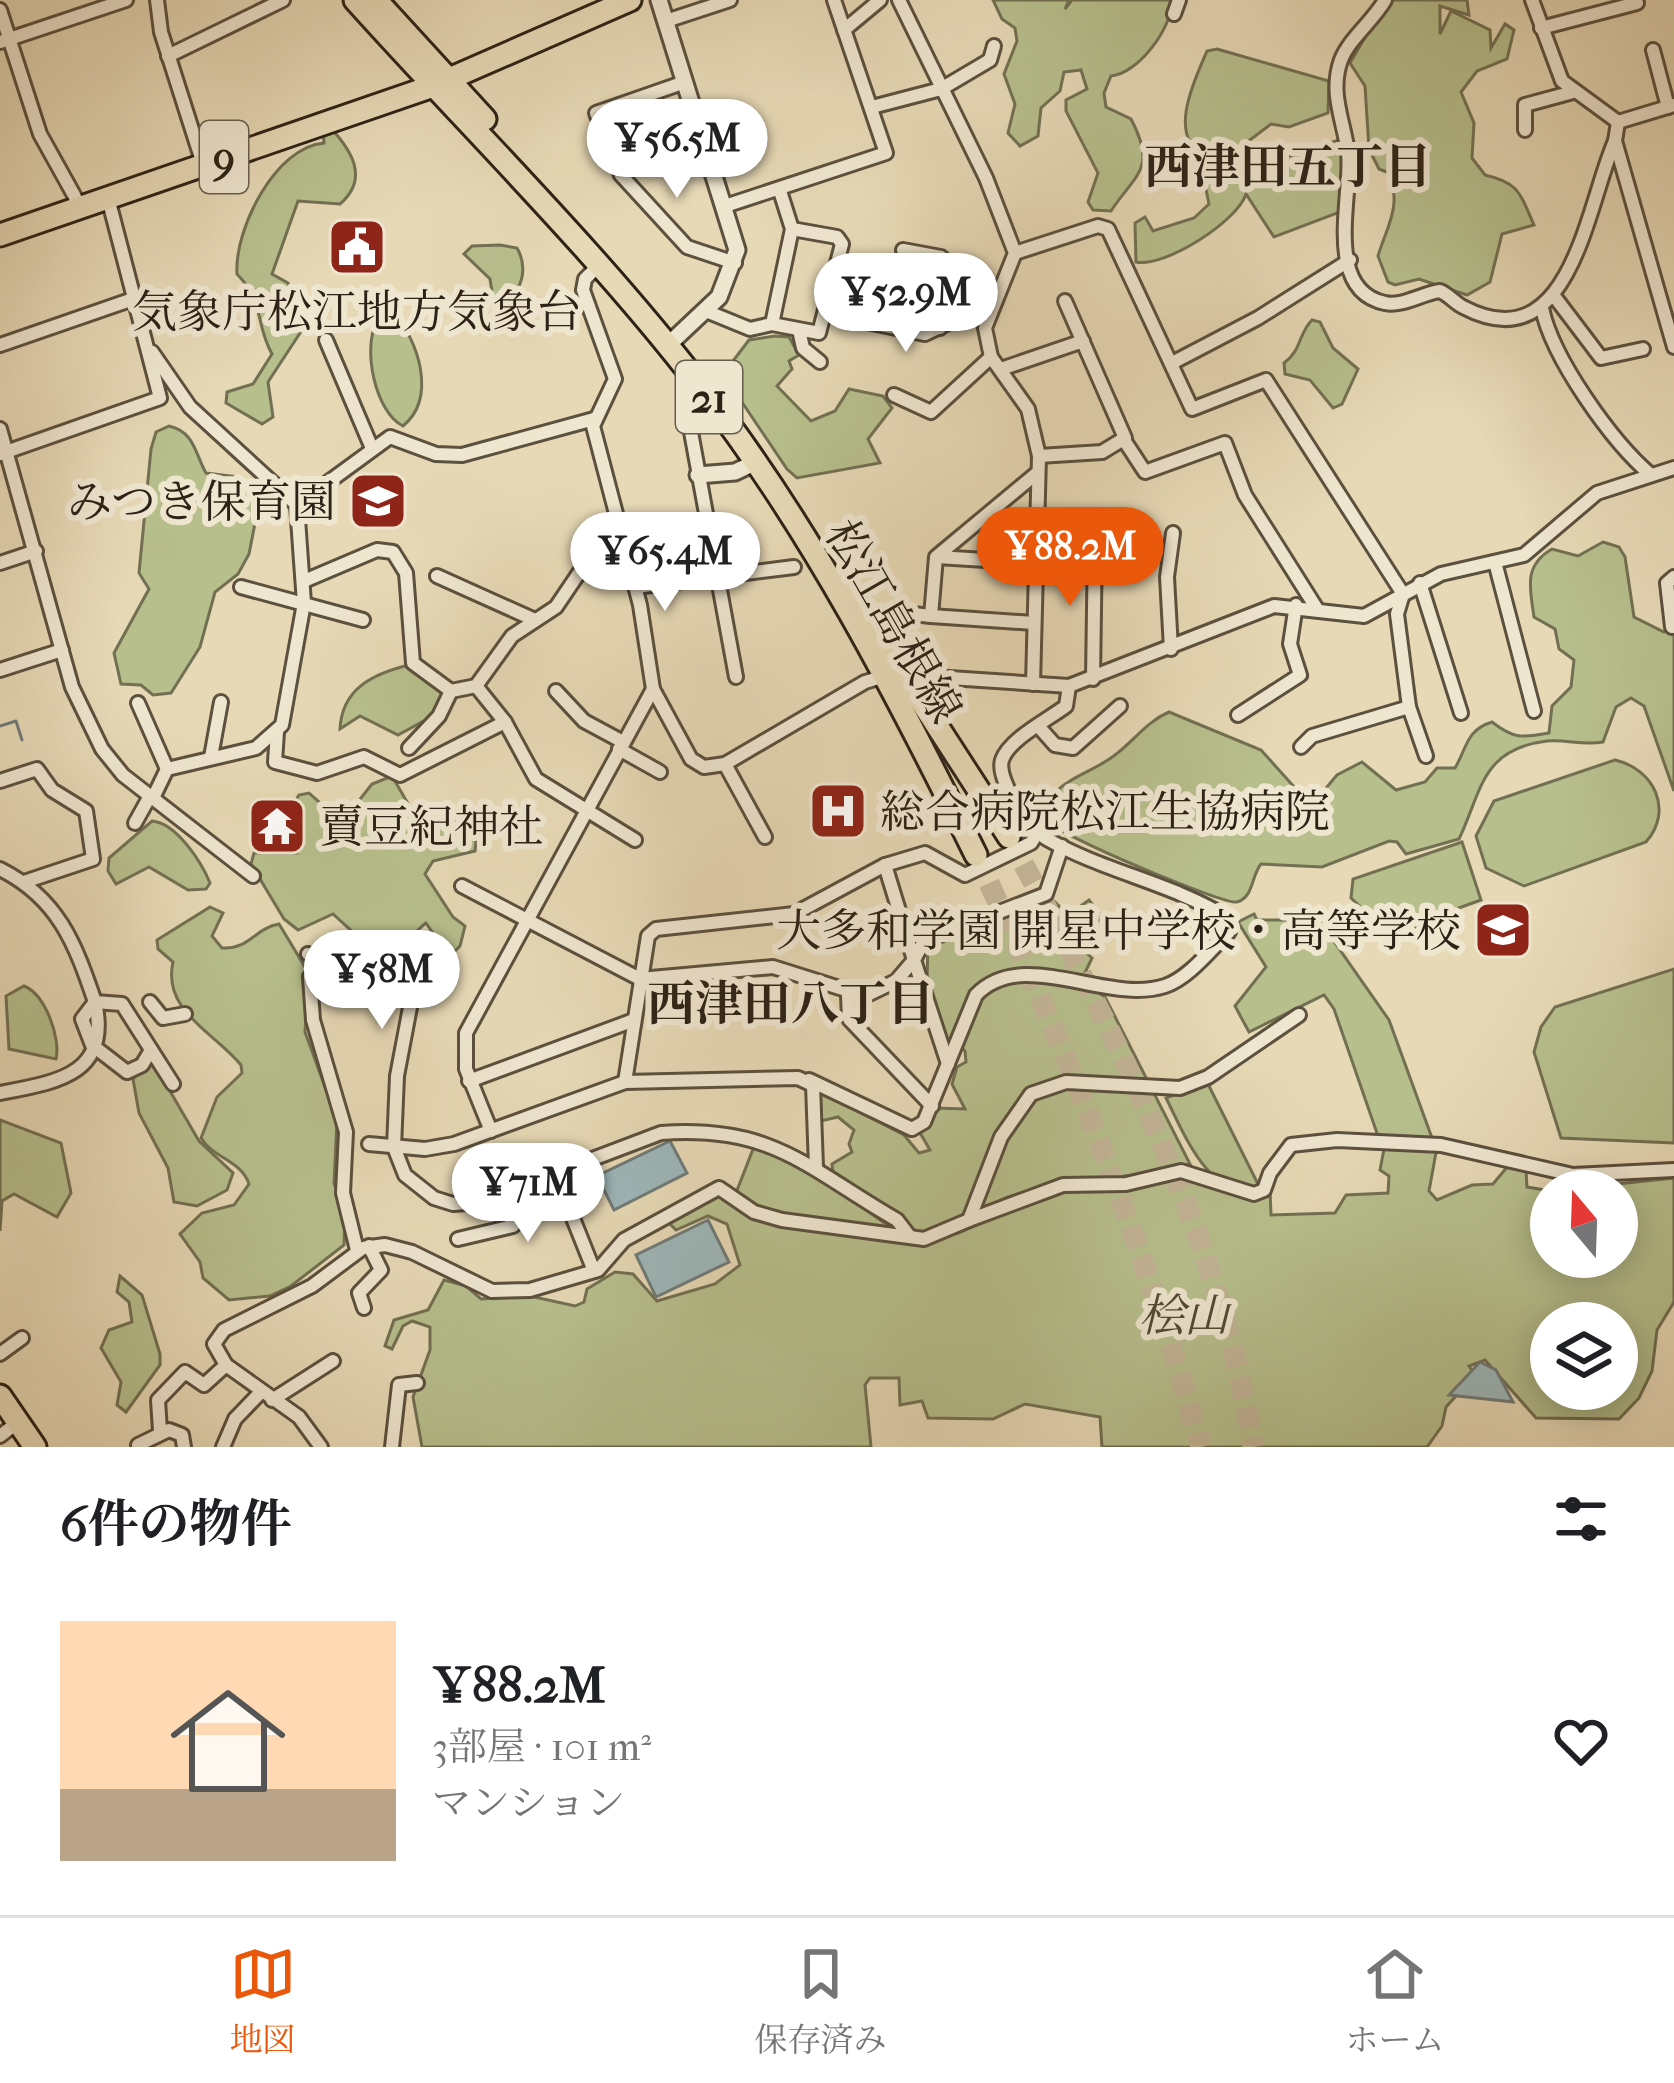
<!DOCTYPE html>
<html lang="ja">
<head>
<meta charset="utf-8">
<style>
  body { margin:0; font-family:"IM FELL French Canon","Noto Serif JP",serif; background:#f6f6f6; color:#202124; height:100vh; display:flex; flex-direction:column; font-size:45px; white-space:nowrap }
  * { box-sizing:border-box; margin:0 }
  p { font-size:39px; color:#757577 }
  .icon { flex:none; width:66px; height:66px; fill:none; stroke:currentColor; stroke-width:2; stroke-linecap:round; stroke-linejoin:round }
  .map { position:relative; height:1447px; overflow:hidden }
  .side { display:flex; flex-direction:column; background:#fff; flex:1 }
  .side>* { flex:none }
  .needle { width:78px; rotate:341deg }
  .buttons { position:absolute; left:1530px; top:1170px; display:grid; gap:24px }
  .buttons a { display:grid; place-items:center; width:108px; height:108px; border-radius:50%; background:#fff; box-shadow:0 6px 30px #0003; font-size:60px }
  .price { position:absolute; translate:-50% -102px; padding:0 27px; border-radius:42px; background:#fff; color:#222; font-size:39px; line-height:78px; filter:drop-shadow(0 3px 6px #0008) }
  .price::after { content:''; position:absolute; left:50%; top:72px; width:36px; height:27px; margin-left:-18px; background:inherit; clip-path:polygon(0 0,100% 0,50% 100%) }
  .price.selected { background:#ea580c; color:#fff }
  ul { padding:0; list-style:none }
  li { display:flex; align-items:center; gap:36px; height:300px; padding:0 60px }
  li+li { border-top:3px solid #e0e0e0 }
  li span { display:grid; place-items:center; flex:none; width:336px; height:240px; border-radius:0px; color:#555 }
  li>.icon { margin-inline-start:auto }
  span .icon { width:144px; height:144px; fill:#fffc; stroke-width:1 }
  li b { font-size:51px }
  h2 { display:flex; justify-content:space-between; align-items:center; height:144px; padding:0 60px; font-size:51px }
  .dock { display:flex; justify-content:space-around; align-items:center; height:168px; border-top:3px solid #e0e0e0; background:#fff; font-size:33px; color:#757577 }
  .dock a { display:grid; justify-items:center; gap:6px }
  .dock .selected { color:#ea580c }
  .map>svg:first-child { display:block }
  .green { fill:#b7bf8d; stroke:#727052; stroke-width:3; fill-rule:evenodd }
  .water { fill:#9db7ba; stroke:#707b78; stroke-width:3 }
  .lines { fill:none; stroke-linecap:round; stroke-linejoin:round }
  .stream { stroke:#707b78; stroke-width:3 }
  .primary-tunnel { stroke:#c2b496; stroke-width:21; stroke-dasharray:21 10; stroke-linecap:butt }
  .minor-casing { stroke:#5c503e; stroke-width:18 }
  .tertiary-casing { stroke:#5c503e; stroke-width:21 }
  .primary-casing { stroke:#2d2216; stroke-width:27 }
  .trunk-casing { stroke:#2d2216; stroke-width:27 }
  .minor { stroke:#efe6d0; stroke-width:12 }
  .tertiary { stroke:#efe6d0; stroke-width:15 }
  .primary { stroke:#e7d9b6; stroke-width:21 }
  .trunk { stroke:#e7d9b6; stroke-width:21 }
  .labels { text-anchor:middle; stroke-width:12; stroke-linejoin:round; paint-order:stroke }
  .shield { fill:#efe6d0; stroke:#675d4e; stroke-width:3 }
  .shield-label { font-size:42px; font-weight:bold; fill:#2d2216 }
  .poi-label { font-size:45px; fill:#2d2216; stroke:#efe6d0; text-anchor:end }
  .street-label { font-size:45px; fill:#2d2216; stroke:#efe6d0 }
  .park-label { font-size:45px; font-style:italic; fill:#504934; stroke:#efe6d0 }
  .neighbourhood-label { font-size:48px; font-weight:bold; fill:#2d2216; stroke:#efe6d0 }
</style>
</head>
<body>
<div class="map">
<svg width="1674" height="1447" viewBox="0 0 1674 1447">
  <rect width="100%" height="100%" fill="#e7d9b6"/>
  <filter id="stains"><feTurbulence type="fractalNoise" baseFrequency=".00167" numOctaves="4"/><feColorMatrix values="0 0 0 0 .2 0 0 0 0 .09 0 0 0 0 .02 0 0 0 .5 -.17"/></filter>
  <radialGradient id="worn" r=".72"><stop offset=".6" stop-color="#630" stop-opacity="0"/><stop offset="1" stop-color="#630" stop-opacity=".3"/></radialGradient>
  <g class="green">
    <path d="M993 0H1069L1065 9 1072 0H1172C1173 27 1138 74 1111 76L1104 93 1106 107 1131 119C1158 170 1134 175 1111 211L1093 210 1088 202 1098 173 1066 111V100L1087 89 1081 70 1064 72 1060 91 1041 108 1038 136 1020 146 1008 133 1015 104 1004 74 1017 41 1015 28 1002 19Z"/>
    <path d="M1387 0H1467L1469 15 1440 6V34L1451 11 1490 30 1491 48 1505 24 1514 30 1507 59 1477 71 1461 92 1474 123 1472 158 1485 175C1520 183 1520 194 1534 225L1502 234 1490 282 1467 295 1419 279 1395 285 1388 282 1378 256C1387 226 1402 207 1389 173L1379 169 1369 149 1365 86 1350 63Z"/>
    <path d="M1217 49 1329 81 1328 113 1289 127 1271 124 1242 146 1252 168 1339 140 1345 171 1340 212 1274 237 1246 194C1237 222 1164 268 1136 262L1135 223 1145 217 1153 231 1194 218 1209 204 1201 165 1205 156C1166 137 1195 79 1207 51Z"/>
    <path d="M330 127C351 150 370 178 340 204L298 201 272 274 288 283 302 330 268 382 273 417 262 424 226 403 227 392 253 384 272 354C255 324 265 303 237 274 234 230 275 147 324 143L323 130Z"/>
    <path d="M500 245 517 248C528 267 523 291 504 303L493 298 490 279 464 254 472 246Z"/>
    <path d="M393 312C419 341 437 398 403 426 375 412 362 348 377 321Z"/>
    <path d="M1312 320 1320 322 1333 348 1358 369 1342 404 1333 408 1310 380 1285 374 1284 363C1302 350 1298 334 1312 320Z"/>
    <polygon points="775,336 789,337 799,355 789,361 792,369 777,386 811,421 835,411 849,389 883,396 892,408 868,439 880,463 797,478 787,469 723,374 749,340"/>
    <path d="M169 426C195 432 195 454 206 473L238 477 259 503 249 554 238 574 215 592 200 647 171 693 153 695 141 685 121 684 114 653 149 589 139 573 151 449 156 432Z"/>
    <path d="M1603 542 1619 547 1625 557 1634 617 1664 632 1674 627V791L1644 706 1631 698 1616 707 1603 742C1583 746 1566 739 1547 741 1481 749 1482 791 1459 839L1406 854 1397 842 1389 841 1322 867 1261 864C1251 876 1254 897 1237 902 1226 906 1052 833 1041 817 1056 776 1087 777 1115 755 1134 741 1146 722 1169 712L1261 750 1305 799 1316 800 1337 775 1362 762 1396 790 1425 782 1437 768H1455C1467 748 1466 730 1492 722 1514 739 1521 738 1549 733L1552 706 1571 687 1574 660 1559 649 1555 629 1534 617C1530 588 1523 566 1552 549L1578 556Z"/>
    <path d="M409 665 445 693 429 718 398 735 360 716 340 729C342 689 372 674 409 665Z"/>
    <path d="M1615 760C1654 769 1674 810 1646 842L1524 886 1486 868 1476 836 1494 801Z"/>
    <path d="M392 776 414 814 426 822 453 816 477 830 475 851 433 861 425 874 453 917 465 926 460 946 449 957 426 923C405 938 401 964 371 960L357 936 333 914 298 930 284 919 251 864 254 853H297L304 824 294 803 299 795 309 793 335 816 346 817 372 784Z"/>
    <path d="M152 821C176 823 201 861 210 883L206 889 188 890 149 867 116 884 108 871 109 858Z"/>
    <polygon points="1462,842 1481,900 1442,914 1443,919 1392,937 1351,898 1353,879"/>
    <path d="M1051 898 1068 915 1089 900 1103 918 1083 931 1079 946 1092 958 1081 981 1105 997 1190 1164C1129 1181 1068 1176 1008 1197 979 1208 945 1239 914 1232L833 1174 832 1164 852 1152 849 1144 854 1130 838 1117 821 1121 819 1091 904 1135 919 1153 930 1150 919 1131 935 1108 965 1109 952 1084 957 1067 966 1062 965 1051 954 1041 945 1045 927 982 928 943Z"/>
    <path d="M210 907 223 913 212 936 222 948C249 950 255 928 279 924L308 972 305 1032 337 1120 334 1183 345 1216 344 1245 291 1286 270 1296 229 1300 203 1278 200 1262 180 1234 202 1213 234 1205 249 1184C242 1161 213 1158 201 1138L217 1097 242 1073 241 1065C214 1032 162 1011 173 962L158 949 157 940Z"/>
    <polygon points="1254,914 1257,920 1319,920 1389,1020 1432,1138 1378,1136 1334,1009 1324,995 1249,1032 1235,1006 1266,967 1238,922"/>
    <polygon points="1674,969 1674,1143 1561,1138 1534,1052 1541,1027 1555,1007"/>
    <path d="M24 986C45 994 61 1038 56 1059L9 1049 6 996Z"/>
    <polygon points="147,1064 156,1067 199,1141 233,1173 227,1190 197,1206 174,1202 168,1168 139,1113 133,1079"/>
    <path d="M1207 1082 1260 1188C1210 1204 1183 1131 1166 1098Z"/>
    <polygon points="0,1120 61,1143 71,1193 57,1217 14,1194 2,1201 0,1231"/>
    <polygon points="755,1144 803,1165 893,1229 762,1211 736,1193"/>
    <path d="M1385 1144 1437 1147 1429 1191 1437 1200 1472 1185 1493 1184 1508 1166 1526 1170 1527 1187 1551 1191V1257H1617V1191H1551L1674 1178V1302L1657 1330 1652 1371 1639 1398 1619 1419 1536 1418 1485 1360 1469 1366 1475 1375 1446 1407 1442 1426 1427 1447H1102L1100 1417 1025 1404 993 1419 928 1418 922 1401 900 1405 899 1378H870L865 1385 871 1447H422L413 1397 430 1350V1327L412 1321 403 1326 392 1349 385 1346 394 1320 428 1310 444 1280 466 1286 481 1299 530 1296 575 1306 584 1302 587 1289 615 1272 633 1274 657 1301 715 1284 740 1265 727 1224 708 1216 676 1230 667 1221 713 1191 780 1222 910 1244 958 1233 1064 1187 1181 1173 1236 1193 1270 1189 1271 1215 1335 1213 1346 1195 1388 1193 1389 1176 1380 1170ZM1551 1323H1617V1389H1551Z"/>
    <polygon points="120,1276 142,1295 160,1354 160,1365 126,1412 117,1405 121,1382 101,1348 109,1330 132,1322 129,1302 117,1292"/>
  </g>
  <g class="water">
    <polygon points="670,1141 687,1173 614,1210 597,1176"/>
    <polygon points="708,1220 729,1262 656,1297 636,1255"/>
    <polygon points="1480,1362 1496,1370 1513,1402 1449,1395"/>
  </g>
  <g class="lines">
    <polyline class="stream" points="0,726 16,721 22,740"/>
    <g class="primary-tunnel">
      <path d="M1009 837C1112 1029 1219 1230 1253 1447"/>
      <path d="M976 855C1066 1047 1144 1243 1201 1447"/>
    </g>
    <defs>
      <g id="minor">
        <polyline points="157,0 161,32 203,164"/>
        <polyline points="899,0 986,178 1015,253 985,328 991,357 1028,409 1039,456 1033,684"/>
        <path d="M1385 0C1373 21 1349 39 1341 60 1329 93 1344 121 1348 153 1353 193 1322 290 1385 303 1402 307 1423 293 1440 291 1449 295 1455 303 1463 307 1571 364 1587 203 1615 141"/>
        <polyline points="1532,0 1562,81 1618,122 1615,141 1674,347"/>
        <polyline points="0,10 40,134 75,197"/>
        <polyline points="1174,14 1179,0"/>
        <polyline points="666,21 730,0"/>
        <polyline points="1541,28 1637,3"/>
        <polyline points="844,30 880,0"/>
        <polyline points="0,42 126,0"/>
        <polyline points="1653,50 1668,107"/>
        <polyline points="168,56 283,0"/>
        <polyline points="872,107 941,89 990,60 994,46"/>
        <polyline points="1618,122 1674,105"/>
        <polyline points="1525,130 1525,105 1573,92"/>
        <polyline points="704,143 629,167 621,175 687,247 735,263"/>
        <polyline points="621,175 596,113 685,82"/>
        <polyline points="725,206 886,153 834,0"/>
        <polyline points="903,250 941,257 948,264 940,328"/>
        <polyline points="1015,253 1098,226 1108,229 1192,409 1266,380 1403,594 1397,614 1409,707 1312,736 1301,747"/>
        <polyline points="598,266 585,279 583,290 615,379 593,426 640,605 653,689 691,759 704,767 725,764 865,682 885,676"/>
        <polyline points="1554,296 1601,358 1643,349"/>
        <path d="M1542 308C1552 358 1612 442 1651 475"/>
        <polyline points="706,311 750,329 772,324 792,229 780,191"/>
        <polyline points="828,314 925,334 969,313 989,312"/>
        <polyline points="772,324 819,333 842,244 837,237 792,229"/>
        <polyline points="799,330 803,348 820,362"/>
        <polyline points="326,340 371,446"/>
        <polyline points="0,345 136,298"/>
        <polyline points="152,352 190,407 297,505"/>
        <polyline points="1172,363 1258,318 1350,260"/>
        <polyline points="1001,369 1083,341"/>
        <polyline points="700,385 689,405 689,421 736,677"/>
        <polyline points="894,395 931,412 991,357"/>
        <polyline points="0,429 72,687 102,749 123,775 253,876"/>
        <polyline points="1124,440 1145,472 1225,443 1245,495 1317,609"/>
        <polyline points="0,454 160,398 108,198"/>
        <polyline points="1039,456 1102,452 1125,438 1065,301"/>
        <polyline points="1036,555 1120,531"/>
        <polyline points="937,557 1036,563"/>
        <polyline points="1495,562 1534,711"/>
        <polyline points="0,563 36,551"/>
        <polyline points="437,576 535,620"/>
        <polyline points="304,581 377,550 393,552 406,573 413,663 451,691 476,686 512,636 556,607 581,570 626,553"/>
        <polyline points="1420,583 1461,713"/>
        <polyline points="241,587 363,620"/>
        <polyline points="636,587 794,567"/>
        <polyline points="913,614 931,616"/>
        <polyline points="1034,623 931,616 936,557 1037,473"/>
        <polyline points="1672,627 1667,583 1674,577"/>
        <polyline points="1171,649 1167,577 1173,533"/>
        <polyline points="0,670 62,650"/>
        <polyline points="905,675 1069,686 1274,606 1364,616 1441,574 1524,555 1597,493 1674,468"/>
        <polyline points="1093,679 1095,539"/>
        <polyline points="476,686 505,722 536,779 635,840"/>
        <polyline points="556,691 584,721 623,742"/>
        <polyline points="138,703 167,769"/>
        <polyline points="1409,707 1426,756"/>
        <polyline points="1238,715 1300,675 1290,644 1296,605"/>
        <polyline points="1039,727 1055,745 1073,748 1120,706"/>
        <polyline points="277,732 275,762 317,773 364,757 400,775 505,722"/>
        <polyline points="409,748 439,716 451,691"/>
        <polyline points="619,749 660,772"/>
        <polyline points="211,757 221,702"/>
        <polyline points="725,764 765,837"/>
        <polyline points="0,781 37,769 52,790 86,811 93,859 24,882"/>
        <polyline points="153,798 167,769 256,748 282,725 304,603 297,505 390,437 436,454 462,455 594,419"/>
        <polyline points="135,823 150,796"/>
        <path d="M0 869C58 898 75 943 95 1002L122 1004 173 1084"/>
        <polyline points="462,886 640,979 773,967 865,996 896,981 914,960 885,865 925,853 965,875 1031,843 1038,832"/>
        <path d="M308 954 411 1002 397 1076 394 1147 405 1175 434 1198 453 1204 479 1202 661 1133C774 1125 808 1169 897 1220L910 1237"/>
        <polyline points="310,977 313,1020 346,1132 343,1193 357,1250"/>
        <polyline points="848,995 849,1019 932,1106"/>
        <polyline points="95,1002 82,1019 92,1045 127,1072 142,1065 151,1050"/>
        <polyline points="150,1002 163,1018 185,1014"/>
        <polyline points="948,1064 914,960 924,941 1046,894 1062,846"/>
        <path d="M809 1080 912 1129 924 1122 976 995C1023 946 1106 1005 1165 986 1189 978 1211 949 1229 932L1228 918C1171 883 1105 872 1047 839 1030 829 996 780 1002 760 1009 739 1049 719 1066 706L1069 686"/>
        <polyline points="469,1081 634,1020"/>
        <polyline points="625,1082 648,936 656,929 794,914 885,865"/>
        <path d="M0 1093C57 1082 111 1075 95 1002"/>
        <polyline points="491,1131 466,1069 466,1033 653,689"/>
        <polyline points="369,1144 425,1149 454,1144 625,1082 798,1078 813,1085 816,1167"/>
        <polyline points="555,1173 594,1271"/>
        <polyline points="969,1220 1063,1185 1126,1184 1181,1171 1254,1194 1264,1190 1270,1173 1291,1145 1337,1140 1441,1145 1573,1175 1674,1170"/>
        <polyline points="458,1239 513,1226 503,1193"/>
        <polyline points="364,1308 359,1293 381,1270 369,1246"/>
        <polyline points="0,1354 22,1338"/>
        <polyline points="272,1400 333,1361"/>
        <polyline points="160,1431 158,1400 185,1372 204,1385 226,1365"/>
        <polyline points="0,1436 18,1422"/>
        <polyline points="138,1445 169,1430 182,1435 184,1447"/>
        <polyline points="223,1447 235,1419 260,1393"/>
        <polyline points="321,1447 299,1417 226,1365 214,1344 224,1330 312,1286 363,1248 385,1245 412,1252 492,1291 530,1290 598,1270 624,1240 719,1188 754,1212 782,1220 924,1239 969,1220 1001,1137 1031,1094 1066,1082 1180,1088 1208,1077 1299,1015"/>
        <polyline points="392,1447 399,1385 417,1383"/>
      </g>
      <g id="tertiary">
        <polyline points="659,0 737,250 719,297 667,346"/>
        <polyline points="698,475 735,472 754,463"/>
      </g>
      <g id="primary">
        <path d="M355 0C470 128 595 250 700 386 811 527 897 695 976 855"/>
        <polyline points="376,0 485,119"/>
        <polyline points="842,579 1009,837"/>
      </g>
      <g id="trunk">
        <polyline points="0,235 433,86 630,0"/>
        <polyline points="0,1396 35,1447"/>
      </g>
    </defs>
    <use href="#minor" class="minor-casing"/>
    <use href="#tertiary" class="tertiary-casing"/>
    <use href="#primary" class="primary-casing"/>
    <use href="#trunk" class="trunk-casing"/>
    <use href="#minor" class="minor"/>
    <use href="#tertiary" class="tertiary"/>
    <use href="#primary" class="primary"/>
    <use href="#trunk" class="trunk"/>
  </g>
  <defs>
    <symbol id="civic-square" viewBox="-11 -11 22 22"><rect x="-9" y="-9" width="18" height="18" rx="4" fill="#8f2418" stroke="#efe6d0"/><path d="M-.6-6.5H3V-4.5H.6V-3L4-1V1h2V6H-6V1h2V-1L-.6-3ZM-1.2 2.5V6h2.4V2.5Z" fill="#fff"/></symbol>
    <symbol id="school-square" viewBox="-11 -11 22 22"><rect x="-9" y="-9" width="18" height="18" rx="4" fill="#8f2418" stroke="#efe6d0"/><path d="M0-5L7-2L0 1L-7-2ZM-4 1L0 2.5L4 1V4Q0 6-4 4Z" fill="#fff"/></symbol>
    <symbol id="hospital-square" viewBox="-11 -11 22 22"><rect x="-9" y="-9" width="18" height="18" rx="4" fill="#8f2418" stroke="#efe6d0"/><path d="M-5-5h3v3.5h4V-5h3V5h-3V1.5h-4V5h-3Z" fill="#fff"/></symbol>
    <symbol id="temple-square" viewBox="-11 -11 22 22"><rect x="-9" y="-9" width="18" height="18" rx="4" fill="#8f2418" stroke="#efe6d0"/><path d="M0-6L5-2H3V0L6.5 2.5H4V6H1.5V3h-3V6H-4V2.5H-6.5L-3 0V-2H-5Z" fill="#fff"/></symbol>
  </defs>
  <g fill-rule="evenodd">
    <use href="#civic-square" x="324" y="214" width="66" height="66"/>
    <use href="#school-square" x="345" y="468" width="66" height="66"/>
    <use href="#hospital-square" x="805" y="778" width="66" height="66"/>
    <use href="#temple-square" x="244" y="793" width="66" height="66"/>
    <use href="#school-square" x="1470" y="897" width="66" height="66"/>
  </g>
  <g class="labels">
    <g class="shield">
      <rect x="200" y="121" width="48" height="72" rx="9"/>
      <rect x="676" y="361" width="66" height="72" rx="9"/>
    </g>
    <g class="shield-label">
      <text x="224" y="172">9</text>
      <text x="709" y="412">21</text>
    </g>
    <g class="poi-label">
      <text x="357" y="327" text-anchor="middle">気象庁松江地方気象台</text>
      <text x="336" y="517">みつき保育園</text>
      <text x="880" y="827" text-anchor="start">総合病院松江生協病院</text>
      <text x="319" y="842" text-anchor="start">賣豆紀神社</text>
      <text x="1461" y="946">大多和学園 開星中学校・高等学校</text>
    </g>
    <g class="street-label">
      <text transform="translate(894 621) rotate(60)" y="16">松江島根線</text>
    </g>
    <g class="park-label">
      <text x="1184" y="1331">桧山</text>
    </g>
    <g class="neighbourhood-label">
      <text x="1288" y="183">西津田五丁目</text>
      <text x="791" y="1020">西津田八丁目</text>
    </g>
  </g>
  <rect width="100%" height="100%" filter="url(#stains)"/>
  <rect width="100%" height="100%" fill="url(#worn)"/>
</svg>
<div class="buttons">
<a><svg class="needle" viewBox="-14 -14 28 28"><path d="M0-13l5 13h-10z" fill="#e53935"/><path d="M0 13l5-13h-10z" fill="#757577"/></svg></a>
<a><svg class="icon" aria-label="layers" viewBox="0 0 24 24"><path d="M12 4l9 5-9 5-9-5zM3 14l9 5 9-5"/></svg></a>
</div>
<b class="price" style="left:677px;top:201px">¥56.5M</b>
<b class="price" style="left:906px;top:355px">¥52.9M</b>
<b class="price selected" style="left:1070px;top:609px">¥88.2M</b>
<b class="price" style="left:665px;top:614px">¥65.4M</b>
<b class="price" style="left:382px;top:1032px">¥58M</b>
<b class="price" style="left:528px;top:1245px">¥71M</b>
</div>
<section class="side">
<h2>6件の物件<svg class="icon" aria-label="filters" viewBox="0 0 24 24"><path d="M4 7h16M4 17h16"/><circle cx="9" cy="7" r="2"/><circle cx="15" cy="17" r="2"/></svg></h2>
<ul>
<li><span style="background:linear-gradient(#ffd9b3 70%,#b9a48a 0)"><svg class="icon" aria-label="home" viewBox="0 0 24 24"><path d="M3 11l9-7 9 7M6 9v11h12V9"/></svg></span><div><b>¥88.2M</b><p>3部屋 · 101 m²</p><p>マンション</p></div><svg class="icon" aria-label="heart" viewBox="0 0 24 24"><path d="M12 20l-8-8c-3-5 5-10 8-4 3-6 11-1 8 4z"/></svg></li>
</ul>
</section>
<nav class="dock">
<a class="selected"><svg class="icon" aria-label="map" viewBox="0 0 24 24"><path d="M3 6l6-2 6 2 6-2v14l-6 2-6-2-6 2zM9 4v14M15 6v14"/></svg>地図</a>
<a><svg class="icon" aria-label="saved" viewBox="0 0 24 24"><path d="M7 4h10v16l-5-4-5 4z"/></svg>保存済み</a>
<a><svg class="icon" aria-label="home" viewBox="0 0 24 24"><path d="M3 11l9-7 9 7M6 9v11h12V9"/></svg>ホーム</a>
</nav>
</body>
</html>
